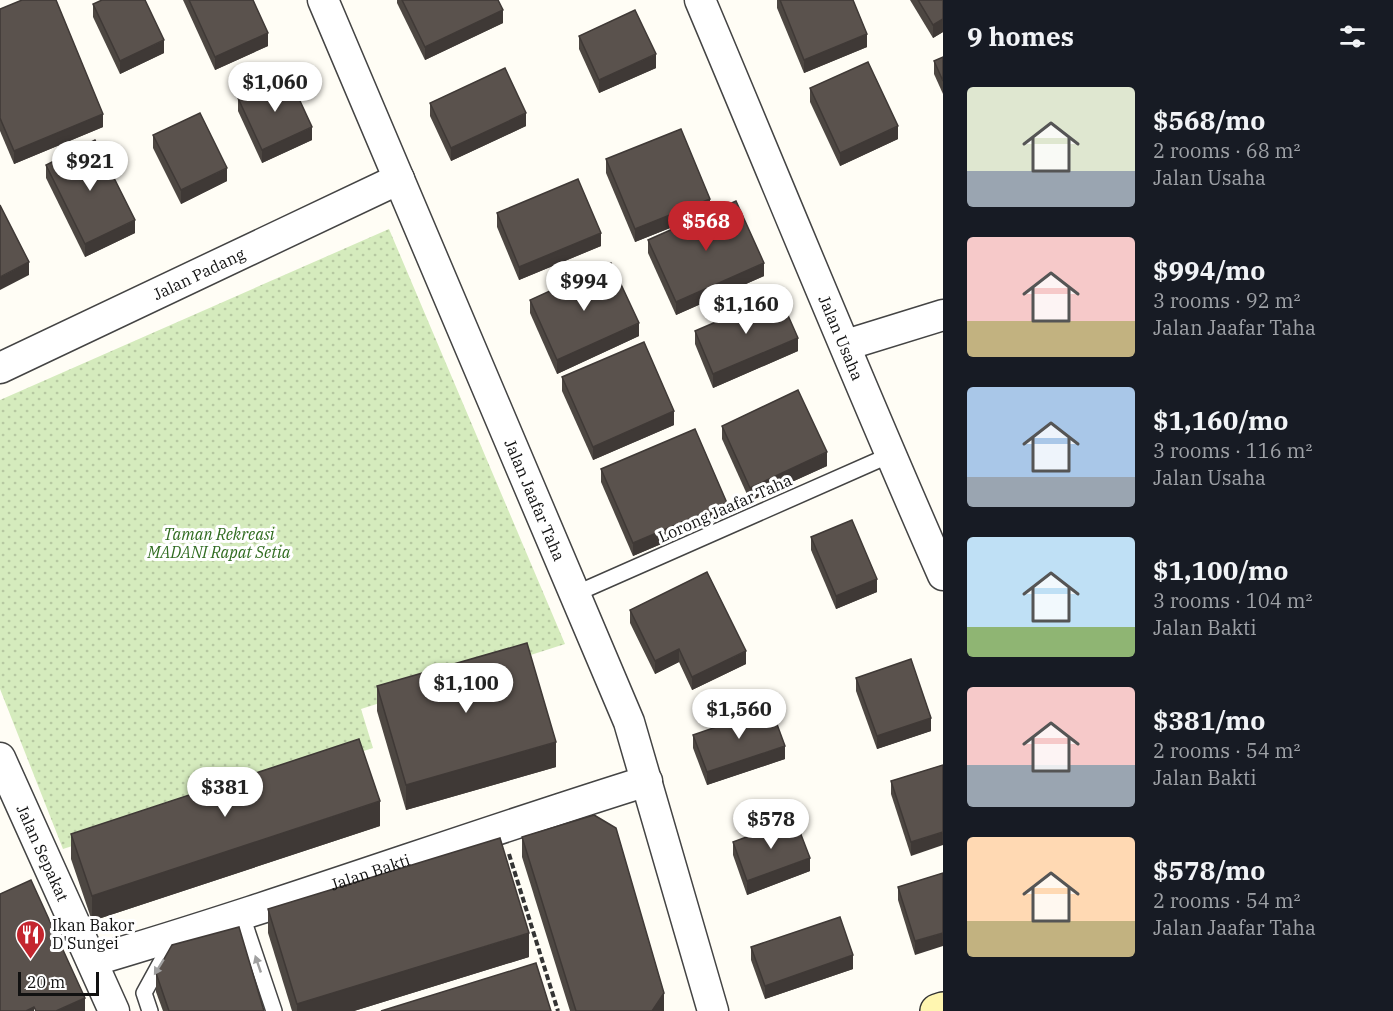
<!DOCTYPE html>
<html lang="en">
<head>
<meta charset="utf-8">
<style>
  body { margin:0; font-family:"IBM Plex Serif",serif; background:#20242c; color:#f1f3f6; height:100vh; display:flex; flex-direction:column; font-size:22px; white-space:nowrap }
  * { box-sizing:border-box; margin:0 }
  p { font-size:20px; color:#9ea1a6 }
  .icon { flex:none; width:33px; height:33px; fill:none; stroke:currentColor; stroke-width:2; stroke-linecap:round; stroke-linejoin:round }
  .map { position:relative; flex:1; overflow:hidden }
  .details { display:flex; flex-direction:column; background:#171b24; width:450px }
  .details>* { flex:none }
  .scale { position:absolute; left:18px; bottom:15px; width:81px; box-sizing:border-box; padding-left:6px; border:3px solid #111; border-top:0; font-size:16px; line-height:21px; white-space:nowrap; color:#111; -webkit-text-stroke:4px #fff; paint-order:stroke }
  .price { position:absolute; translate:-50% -51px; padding:0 14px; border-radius:21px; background:#fff; color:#222; font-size:20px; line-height:39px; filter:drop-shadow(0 2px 3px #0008) }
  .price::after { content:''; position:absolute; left:50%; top:36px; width:18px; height:14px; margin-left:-9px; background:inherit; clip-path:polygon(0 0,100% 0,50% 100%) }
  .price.on { background:#c4262e; color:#fff }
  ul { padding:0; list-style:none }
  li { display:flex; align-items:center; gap:18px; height:150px; padding:0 24px }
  li span { display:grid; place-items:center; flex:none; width:168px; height:120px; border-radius:6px; color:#555 }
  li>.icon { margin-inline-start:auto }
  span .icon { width:72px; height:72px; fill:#fffc; stroke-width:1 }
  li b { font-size:26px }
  h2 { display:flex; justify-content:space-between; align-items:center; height:72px; padding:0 24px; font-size:26px }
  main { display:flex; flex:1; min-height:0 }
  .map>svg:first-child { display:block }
  .park { fill:url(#park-dots) }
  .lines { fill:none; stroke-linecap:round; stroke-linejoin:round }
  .lane-casing { stroke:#444; stroke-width:18 }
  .street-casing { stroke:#444; stroke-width:33 }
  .secondary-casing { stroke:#333; stroke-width:36 }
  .path { stroke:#333; stroke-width:4; stroke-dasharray:6 3; stroke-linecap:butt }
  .lane { stroke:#fff; stroke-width:15 }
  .street { stroke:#fff; stroke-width:30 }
  .secondary { stroke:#fff6b0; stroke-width:33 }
  .wall { fill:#4d4742 }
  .shaded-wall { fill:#3f3936 }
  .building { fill:#5a524d; stroke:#3f3936; stroke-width:1.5 }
  .oneway { fill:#a0a0a0 }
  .labels { text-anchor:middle; stroke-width:6; stroke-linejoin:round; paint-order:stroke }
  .street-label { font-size:16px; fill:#111; stroke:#fff }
  .park-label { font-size:16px; font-style:italic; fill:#2f6b1f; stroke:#fff }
  .poi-label { font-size:16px; fill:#111; stroke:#fff; text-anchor:start }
</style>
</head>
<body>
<main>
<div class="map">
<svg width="943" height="1011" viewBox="0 0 943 1011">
  <defs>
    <pattern id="park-dots" width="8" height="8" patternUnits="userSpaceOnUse" patternTransform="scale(1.5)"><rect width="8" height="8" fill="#d5ebbd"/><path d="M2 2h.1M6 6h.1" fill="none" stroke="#b6c8a1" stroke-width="1.8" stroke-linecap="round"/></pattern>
  </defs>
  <rect width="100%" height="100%" fill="#fffdf5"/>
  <polygon class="park" points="389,229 565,644 361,709 373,748 63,849 0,689 0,400"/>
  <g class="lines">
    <defs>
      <g id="lane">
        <polyline points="575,594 890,455"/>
        <polyline points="242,916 274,1011"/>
        <polyline points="150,1011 144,993 161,962 178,944"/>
      </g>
      <g id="street">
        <path id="s1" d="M323 0 629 722 713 1011"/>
        <path id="s2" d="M700 0C781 192 859 385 943 575"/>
        <polyline points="846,345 943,315"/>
        <path id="s3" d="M0 368 399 179"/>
        <path id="s4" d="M0 758 114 1011"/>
        <path id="s5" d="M92 961C279 906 461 839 647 781"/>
      </g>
      <polyline id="secondary" points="937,1011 943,1009"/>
    </defs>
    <use href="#lane" class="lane-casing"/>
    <use href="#street" class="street-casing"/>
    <use href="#secondary" class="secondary-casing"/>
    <polyline class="path" points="509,854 558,1011"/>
    <use href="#lane" class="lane"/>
    <use href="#street" class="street"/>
    <use href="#secondary" class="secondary"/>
  </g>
  <g class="wall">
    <polygon points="183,0 253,0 268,46 215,70"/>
    <polygon points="397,0 498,0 503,23 425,60 397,3"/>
    <polygon points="777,0 853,0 867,47 804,73 777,8"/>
    <polygon points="910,0 943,0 943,32 933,38"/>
    <polygon points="93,4 164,53 120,74 93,17"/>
    <polygon points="0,9 103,127 14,164 0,131"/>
    <polygon points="579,36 656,68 599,93 579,49"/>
    <polygon points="943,57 943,94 934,74 934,61"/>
    <polygon points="810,88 898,139 840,166 810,102"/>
    <polygon points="238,98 312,140 262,163 238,111"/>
    <polygon points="430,103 526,126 451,161 430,116"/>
    <polygon points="153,135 227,181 181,204 153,148"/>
    <polygon points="606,159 710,212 635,242 606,173"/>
    <polygon points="46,165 135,233 85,257 46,178"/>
    <polygon points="497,213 601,246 519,280 497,227"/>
    <polygon points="648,240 764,276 676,315 648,253"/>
    <polygon points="530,300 639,336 557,374 530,313"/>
    <polygon points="695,331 798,351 713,388 695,344"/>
    <polygon points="562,377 674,425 593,460 562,391"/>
    <polygon points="722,426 827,466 750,501 722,439"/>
    <polygon points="601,469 727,516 633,556 601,482"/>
    <polygon points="811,537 877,592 836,609 811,550"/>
    <polygon points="630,610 746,664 692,690 679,662 655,674 630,623"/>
    <polygon points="856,678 931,731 877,749 856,691"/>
    <polygon points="377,686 556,767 406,810 377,711"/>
    <polygon points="693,735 785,759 707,785 693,748"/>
    <polygon points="943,765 911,856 891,794 891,781"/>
    <polygon points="380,826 92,921 71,859 71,834"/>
    <polygon points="522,837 664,1011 570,1011 522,857"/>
    <polygon points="733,842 810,871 747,895 733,855"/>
    <polygon points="943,873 915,955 898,900 898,887"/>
    <polygon points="268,909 529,957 354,1011 292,1011 268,933"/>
    <polygon points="751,947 853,969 765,999 751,960"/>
    <polygon points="156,973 264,1011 163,1011 156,992"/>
  </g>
  <g class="shaded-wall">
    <polygon points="503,10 503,23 425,60 425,47"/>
    <polygon points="943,19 943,32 933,38 933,25"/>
    <polygon points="268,33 268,46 215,70 215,57"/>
    <polygon points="867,34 867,47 804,73 804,60"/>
    <polygon points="164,40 164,53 120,74 120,61"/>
    <polygon points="656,54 656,68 599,93 599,80"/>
    <polygon points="526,113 526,126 451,161 451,148"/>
    <polygon points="103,114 103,127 14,164 14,151"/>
    <polygon points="898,126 898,139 840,166 840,153"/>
    <polygon points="312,127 312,140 262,163 262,150"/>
    <polygon points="227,168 227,181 181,204 181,190"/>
    <polygon points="710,199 710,212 635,242 635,229"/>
    <polygon points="135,220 135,233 85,257 85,244"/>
    <polygon points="601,233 601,246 519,280 519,267"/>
    <polygon points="29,262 29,275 0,290 0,277"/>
    <polygon points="764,263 764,276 676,315 676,302"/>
    <polygon points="639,323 639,336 557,374 557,360"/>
    <polygon points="798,338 798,351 713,388 713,374"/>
    <polygon points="674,411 674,425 593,460 593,447"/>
    <polygon points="827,452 827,466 750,501 750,488"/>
    <polygon points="727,503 727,516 633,556 633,543"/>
    <polygon points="877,579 877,592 836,609 836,596"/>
    <polygon points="679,649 679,662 655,674 655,661"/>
    <polygon points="746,651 746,664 692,690 692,677"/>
    <polygon points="931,718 931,731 877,749 877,736"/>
    <polygon points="556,742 556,767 406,810 406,785"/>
    <polygon points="785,746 785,759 707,785 707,772"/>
    <polygon points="380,801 380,826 92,921 92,896"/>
    <polygon points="943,832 943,845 911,856 911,842"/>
    <polygon points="810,858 810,871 747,895 747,881"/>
    <polygon points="529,933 529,957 354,1011 297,1011 297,1004"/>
    <polygon points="943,933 943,946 915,955 915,941"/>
    <polygon points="853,955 853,969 765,999 765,986"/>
    <polygon points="664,993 664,1011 652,1011"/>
    <polygon points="85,998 85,1011 56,1011"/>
    <polygon points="34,1007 34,1011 26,1011"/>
  </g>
  <g class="building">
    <polygon points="22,0 56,0 103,114 14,151 0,118 0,9"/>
    <polygon points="102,0 145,0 164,40 120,61 93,4"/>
    <polygon points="189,0 253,0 268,33 215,57"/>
    <polygon points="402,0 498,0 503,10 425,47"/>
    <polygon points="780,0 853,0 867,34 804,60"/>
    <polygon points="918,0 943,0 943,19 933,25"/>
    <polygon points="635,10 656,54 599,80 579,36"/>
    <polygon points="943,57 943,81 934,61"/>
    <polygon points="868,62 898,126 840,153 810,88"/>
    <polygon points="505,68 526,113 451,148 430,103"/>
    <polygon points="288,75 312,127 262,150 238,98"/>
    <polygon points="200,113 227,168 181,190 153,135"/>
    <polygon points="681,129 710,199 635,229 606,159"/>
    <polygon points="95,140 135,220 85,244 46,165"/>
    <polygon points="578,179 601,233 519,267 497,213"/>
    <polygon points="736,201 764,263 676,302 648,240"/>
    <polygon points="0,205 29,262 0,277"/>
    <polygon points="611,263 639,323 557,360 530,300"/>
    <polygon points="779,295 798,338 713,374 695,331"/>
    <polygon points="644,342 674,411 593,447 562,377"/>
    <polygon points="798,390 827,452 750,488 722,426"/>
    <polygon points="695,429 727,503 633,543 601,469"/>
    <polygon points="852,520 877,579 836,596 811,537"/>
    <polygon points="707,572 746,651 692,677 679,649 655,661 630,610"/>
    <polygon points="527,643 556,742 406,785 377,686"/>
    <polygon points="911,659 931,718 877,736 856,678"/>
    <polygon points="771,708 785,746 707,772 693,735"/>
    <polygon points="359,739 380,801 92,896 71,834"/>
    <polygon points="943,765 943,832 911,842 891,781"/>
    <polygon points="594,815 616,828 664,993 652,1011 576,1011 522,837"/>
    <polygon points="795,819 810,858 747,881 733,842"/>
    <polygon points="500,838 529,933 297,1004 268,909"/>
    <polygon points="943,873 943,933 915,941 898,887"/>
    <polygon points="31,880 85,998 56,1011 36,1011 34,1007 26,1011 0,1011 0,894"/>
    <polygon points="840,917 853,955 765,986 751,947"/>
    <polygon points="239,927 264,1011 169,1011 156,973 172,945"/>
    <polygon points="536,963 551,1011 381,1011"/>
  </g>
  <defs><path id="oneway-solid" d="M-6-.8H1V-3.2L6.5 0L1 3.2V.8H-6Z" transform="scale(1.5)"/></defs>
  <g class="oneway">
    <use href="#oneway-solid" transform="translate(258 964) rotate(-109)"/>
    <use href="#oneway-solid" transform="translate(159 967) rotate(122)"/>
  </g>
  <defs>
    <symbol id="restaurant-pin" viewBox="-11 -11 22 30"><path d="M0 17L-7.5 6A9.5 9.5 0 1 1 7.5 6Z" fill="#c4262e" stroke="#fff"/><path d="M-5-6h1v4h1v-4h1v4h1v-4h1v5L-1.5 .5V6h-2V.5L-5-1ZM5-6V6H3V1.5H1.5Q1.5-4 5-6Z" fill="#fff"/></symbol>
  </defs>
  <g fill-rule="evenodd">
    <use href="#restaurant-pin" x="14" y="918" width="33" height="45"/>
  </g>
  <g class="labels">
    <g class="street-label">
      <text dy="6" stroke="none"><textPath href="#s3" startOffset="220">Jalan Padang</textPath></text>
      <text dy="6" stroke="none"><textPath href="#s2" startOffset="366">Jalan Usaha</textPath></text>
      <text dy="6" stroke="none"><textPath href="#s1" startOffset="543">Jalan Jaafar Taha</textPath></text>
      <text transform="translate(725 508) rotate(-24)" y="6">Lorong Jaafar Taha</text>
      <text dy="6" stroke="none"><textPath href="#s4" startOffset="104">Jalan Sepakat</textPath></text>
      <text dy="6" stroke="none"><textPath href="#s5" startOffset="292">Jalan Bakti</textPath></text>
    </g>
    <g class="park-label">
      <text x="219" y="540">Taman Rekreasi<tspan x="219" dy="18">MADANI Rapat Setia</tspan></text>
    </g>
    <g class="poi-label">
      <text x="52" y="931">Ikan Bakor<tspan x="52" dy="18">D'Sungei</tspan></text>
    </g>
  </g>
</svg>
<div class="scale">20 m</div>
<b class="price" style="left:275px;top:113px">$1,060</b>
<b class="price" style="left:90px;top:192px">$921</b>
<b class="price on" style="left:706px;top:252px">$568</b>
<b class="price" style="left:584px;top:312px">$994</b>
<b class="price" style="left:746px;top:335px">$1,160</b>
<b class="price" style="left:466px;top:714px">$1,100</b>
<b class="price" style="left:739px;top:740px">$1,560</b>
<b class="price" style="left:225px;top:818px">$381</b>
<b class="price" style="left:771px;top:850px">$578</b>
</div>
<section class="details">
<h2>9 homes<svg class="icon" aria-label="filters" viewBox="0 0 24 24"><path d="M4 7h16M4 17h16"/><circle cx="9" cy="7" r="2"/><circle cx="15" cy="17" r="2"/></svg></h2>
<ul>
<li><span style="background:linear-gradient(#dfe7d0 70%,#9aa5b1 0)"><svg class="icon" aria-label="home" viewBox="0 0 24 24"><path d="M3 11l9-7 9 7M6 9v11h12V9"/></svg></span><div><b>$568/mo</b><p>2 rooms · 68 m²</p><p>Jalan Usaha</p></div></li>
<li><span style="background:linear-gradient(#f6c9c9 70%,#c2b280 0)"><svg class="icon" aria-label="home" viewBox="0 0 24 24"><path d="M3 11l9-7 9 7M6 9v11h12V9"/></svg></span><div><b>$994/mo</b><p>3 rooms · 92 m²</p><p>Jalan Jaafar Taha</p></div></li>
<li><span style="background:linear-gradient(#a9c7e8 75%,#9aa5b1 0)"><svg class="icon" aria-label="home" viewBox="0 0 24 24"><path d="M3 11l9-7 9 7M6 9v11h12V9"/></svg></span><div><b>$1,160/mo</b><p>3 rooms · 116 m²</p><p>Jalan Usaha</p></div></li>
<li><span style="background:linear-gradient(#bfe0f5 75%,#8fb573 0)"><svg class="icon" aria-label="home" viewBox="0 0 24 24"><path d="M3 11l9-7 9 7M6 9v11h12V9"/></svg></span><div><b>$1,100/mo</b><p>3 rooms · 104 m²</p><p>Jalan Bakti</p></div></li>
<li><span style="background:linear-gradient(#f6c9c9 65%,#9aa5b1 0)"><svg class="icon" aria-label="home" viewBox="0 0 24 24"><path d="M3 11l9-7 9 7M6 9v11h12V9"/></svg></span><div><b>$381/mo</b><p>2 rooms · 54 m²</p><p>Jalan Bakti</p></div></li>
<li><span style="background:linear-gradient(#ffd9b3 70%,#c2b280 0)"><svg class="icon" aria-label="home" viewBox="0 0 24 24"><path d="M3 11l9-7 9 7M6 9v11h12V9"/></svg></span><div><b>$578/mo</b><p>2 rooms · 54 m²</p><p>Jalan Jaafar Taha</p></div></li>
</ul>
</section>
</main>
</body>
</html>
